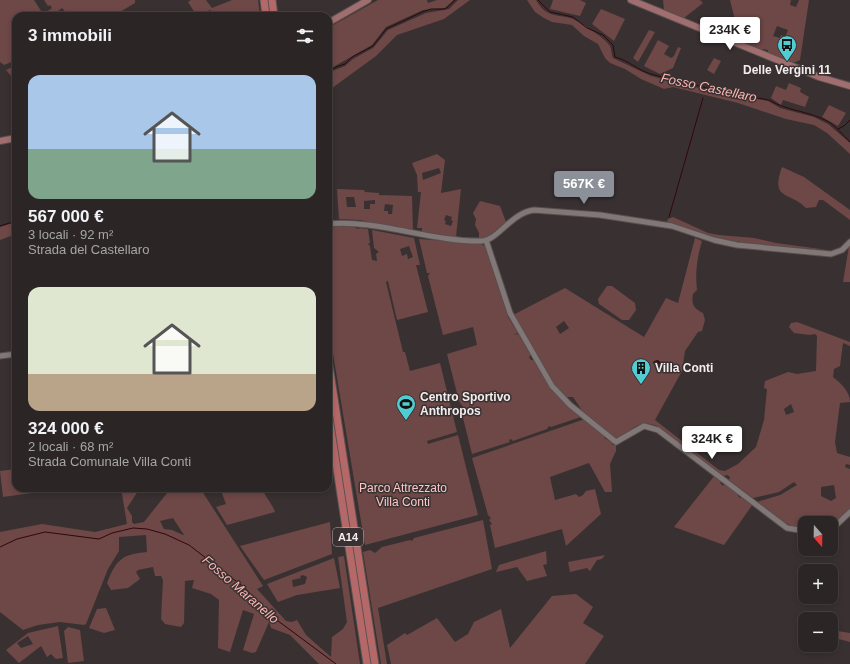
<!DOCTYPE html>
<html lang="it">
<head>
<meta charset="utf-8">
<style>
  body { margin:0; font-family:Arial,sans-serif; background:#373132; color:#f1f3f6; height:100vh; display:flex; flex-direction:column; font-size:15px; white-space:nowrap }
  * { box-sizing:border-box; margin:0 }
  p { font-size:13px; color:#a6a5a7 }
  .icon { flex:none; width:22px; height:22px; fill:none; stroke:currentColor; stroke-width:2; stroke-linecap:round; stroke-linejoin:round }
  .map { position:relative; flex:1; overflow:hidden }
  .side { position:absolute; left:12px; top:12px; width:320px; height:480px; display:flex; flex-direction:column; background:#2b2525; border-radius:12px; box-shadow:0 2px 6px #0003,0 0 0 1px #474242 }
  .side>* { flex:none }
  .needle { width:26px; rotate:160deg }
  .fabs { position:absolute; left:798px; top:516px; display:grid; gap:8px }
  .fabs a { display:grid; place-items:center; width:40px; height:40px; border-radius:8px; background:#2b2525; box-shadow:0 2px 6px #0003,0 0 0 1px #474242; font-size:20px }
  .price { position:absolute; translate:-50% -34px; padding:0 9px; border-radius:4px; background:#fff; color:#222; font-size:13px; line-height:26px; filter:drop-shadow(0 1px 2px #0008) }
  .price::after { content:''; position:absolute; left:50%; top:24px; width:12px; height:9px; margin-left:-6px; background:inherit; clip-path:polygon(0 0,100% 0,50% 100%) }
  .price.active { background:#8c9099; color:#fff }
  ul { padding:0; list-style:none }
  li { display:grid; align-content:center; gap:8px; height:212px; padding:0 16px }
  li span { display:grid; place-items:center; height:124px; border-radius:12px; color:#555 }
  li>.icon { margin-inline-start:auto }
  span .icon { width:72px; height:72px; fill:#fffc; stroke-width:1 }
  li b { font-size:17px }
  h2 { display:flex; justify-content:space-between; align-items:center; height:48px; padding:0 16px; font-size:17px }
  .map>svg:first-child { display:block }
  .green { fill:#6e4747; fill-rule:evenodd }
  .water { fill:#33060b }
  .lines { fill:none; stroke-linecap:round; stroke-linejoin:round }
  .stream { stroke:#33060b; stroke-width:1 }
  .minor-casing { stroke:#585050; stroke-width:7 }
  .major-casing { stroke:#585050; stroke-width:8 }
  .highway-casing { stroke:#585050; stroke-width:9 }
  .minor { stroke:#817776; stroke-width:5 }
  .major { stroke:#a06e6e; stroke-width:6 }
  .highway { stroke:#b56868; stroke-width:7 }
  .labels { text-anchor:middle; stroke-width:3; stroke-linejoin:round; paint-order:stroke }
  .shield { fill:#393131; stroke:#bbb5b5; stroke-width:1 }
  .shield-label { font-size:11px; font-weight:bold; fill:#f3eded }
  .poi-label { font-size:12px; font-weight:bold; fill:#f3eded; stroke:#393131; text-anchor:start }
  .park-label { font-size:12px; fill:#fdc7c6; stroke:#393131 }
  .water-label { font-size:13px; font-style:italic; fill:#fbb5b4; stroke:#393131 }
</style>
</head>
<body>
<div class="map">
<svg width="850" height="664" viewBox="0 0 850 664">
  <rect width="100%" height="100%" fill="#393131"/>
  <g class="green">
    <polygon points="0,0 34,0 43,14 52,8 50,5 48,6 44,0 135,0 135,3 113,16 69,16 62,8 57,12 60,16 56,16 54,12 48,16 16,16 16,60 4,65 0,62"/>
    <polygon points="191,0 206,0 212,8 232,0 258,0 260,16 217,16 210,10 197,16 188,2"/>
    <polygon points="378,0 427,0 428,3 437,0 454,0 445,8 423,10 386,27 372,45 328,70 328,28"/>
    <polygon points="458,0 470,0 444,19 397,35 376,56 328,91 328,78 330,77 330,72 345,66 353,59 373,48 388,30 426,13 449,9"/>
    <path d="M527 0H536C546 17 554 14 570 18 578 20 605 38 610 46 612 50 611 54 613 58L651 76 689 86 768 101 780 108 814 117 828 124 850 143V154L827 133 814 125 786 119 738 103 673 87 664 89 641 79 625 69 610 63 605 58 598 44 584 36 572 25 552 22 544 18 535 12Z"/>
    <polygon points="553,0 580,0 586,3 580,16 550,9"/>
    <polygon points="663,0 700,0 703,3 684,18 664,10"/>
    <path d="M730 0H791L790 5 796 7 799 0H809L800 60C790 67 778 57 768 53V50L763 49 761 51 746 43 738 32ZM777 26 788 30 785 37 781 35 780 38 773 36Z"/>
    <polygon points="601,9 625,19 614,41 592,24"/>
    <polygon points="649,30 655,32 638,62 633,58"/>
    <polygon points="658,40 669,46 664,54 671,58 674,56 678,47 681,48 673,68 660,74 644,66"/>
    <polygon points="714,58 721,61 714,74 707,70"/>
    <polygon points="12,67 16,72 16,82 6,70"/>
    <polygon points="789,83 801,88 800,92 809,97 805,107 783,100 781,105 771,98 776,86 786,90"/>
    <polygon points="829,105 846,113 838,126 822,117"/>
    <path d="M437 154 445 160 441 193 461 189 456 237 422 232V228H417L421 192H418L417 175 412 163ZM439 168 441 173 423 180 422 173ZM446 215 452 217 451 220 453 221 451 226 445 224 446 221 444 220Z"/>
    <path d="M782 167 804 177 850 210V220L823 200H819L816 207 806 208C790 191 770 201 782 167Z"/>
    <path d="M337 189 364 190 365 192 379 193V195L412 196 413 231 360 220 339 219ZM346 197H354L356 207H347ZM375 200V204H370V209H364V201ZM385 204 393 205 392 214H388V211H384Z"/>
    <polygon points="480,201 500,206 506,222 486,238 479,238 479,233 475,225 476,219 473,213"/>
    <polygon points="673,217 708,233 719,235 754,238 776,243 828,250 761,245 714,238 667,222 668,219"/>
    <polygon points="16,222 16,234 0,240 0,227"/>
    <path d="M342 226 354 227 358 229 360 228 368 229 370 243 368 244 370 246 372 260 377 261 376 254 379 252 374 248 372 230 414 238 420 265H416L428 312 397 320 388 281 386 282 403 352H405L410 371 440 363 457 432 427 441 428 444 458 435 478 515 365 545 328 324V228ZM409 246 413 257 408 259 407 254 402 256 400 249Z"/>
    <path d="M695 238 702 241C697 258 695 273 697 290L693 294C691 305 694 308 703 313L705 320 702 331 698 332 685 351 682 371 655 420 719 470 725 471 738 464 756 447 764 420 767 389 764 388 765 381 788 372 797 374 816 371 817 336 815 334 810 335 794 333 789 327 791 323 797 322 850 342V346L843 343 840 366 834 369 833 377C841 383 850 392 850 402L840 403 835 442 837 453 850 457V465L846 464 845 467 850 469V509L831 526V523H805V528C785 528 772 514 757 502L780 495 797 485 794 482 779 492 753 498 729 480 730 477 727 475 723 476 657 426C631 417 632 439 614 438L583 412 573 397H565L552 382 513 315 565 288 644 337 666 298 678 303ZM564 321 569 328 560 334 556 327ZM791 404 794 412 786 415 784 409ZM834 485 836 498 831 501 821 496V487Z"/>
    <path d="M419 239 478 243 485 246 508 317 518 333 513 335 518 334 531 355 529 357 531 360H535C548 382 560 401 581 417L551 427 549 426 547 429 513 441 511 439 509 440 510 442 472 454 461 410 463 407 459 401 447 354 477 345 473 327 443 335 428 276 430 273H427Z"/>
    <polygon points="850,245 850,282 843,282 849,246"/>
    <polygon points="607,286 612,286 635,303 636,310 629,320 622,320 599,304 598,299"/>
    <polygon points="585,419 605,436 604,438 613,443 612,445 616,445 616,451 610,464 612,492 605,492 589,463 550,477 555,500 576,494 579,497 583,495 586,491 595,489 601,514 566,546 562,529 495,548 490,525 492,524 489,520 491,518 488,515 472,458"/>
    <polygon points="16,469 16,488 31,488 32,493 3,497 0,471"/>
    <polygon points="715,475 722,481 720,483 723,486 725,483 737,492 738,496 740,498 743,496 753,504 724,545 674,527"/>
    <path d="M121 488H140L127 508 132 516V522L134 524 144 522 171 488H200L263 586 257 589 286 621 292 622 297 620 306 635 331 657 332 637 343 629 347 622 338 557 344 556 360 664H319L290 635 271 628 269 622 256 652 252 653 243 650 254 614 243 610 230 652 218 648 219 600 211 594 192 588 194 580 185 581 184 623 181 627 165 624 161 619 163 580 161 576H155L153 567 138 570 136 572 140 579 128 588 111 590 107 583C116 560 122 554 147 552L146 535 119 537V551L108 569 86 624 84 625 60 622 38 625 23 630 0 612V532L42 524 95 532 127 524ZM173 518 184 535H183L172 530 164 529 160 521Z"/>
    <path d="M220 488H255L256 492 262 488C265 497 272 503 275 512L227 525 216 507 226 504Z"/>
    <polygon points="483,520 492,569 378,608 387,664 381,664 363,552 370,550 375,553 382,547 410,540 412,541 414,538"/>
    <polygon points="330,522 332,554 264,580 240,546"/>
    <polygon points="546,551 547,564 543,565 547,576 527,581 517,567 496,572 499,565"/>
    <polygon points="605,555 602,559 597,560 590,571 587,568 570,572 568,562"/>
    <path d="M334 558 340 588 297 595 278 602 267 584ZM303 575 307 577 305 584 293 587 292 580 301 578 300 576Z"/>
    <polygon points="576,594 593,607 583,623 604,636 585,664 391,664 387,645 405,633 407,635 437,618 455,642 468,634 474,622 501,609 510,648 552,596"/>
    <polygon points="106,608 115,630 104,633 89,628 97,609"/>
    <path d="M58 626 63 658 56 659 51 654 47 657 41 646 19 663 6 650 28 633ZM28 636 33 644 21 648 17 643Z"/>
    <polygon points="68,627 80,630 84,661 68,663 64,631"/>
    <polygon points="831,630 850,633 850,642 831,637"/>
  </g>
  <polygon class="water" points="658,360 665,367 663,372 653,363 654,361"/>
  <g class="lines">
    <g class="stream">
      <path d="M538 0 550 12 573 17 587 28 603 35 613 45 615 57C630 61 637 70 651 74 690 85 729 93 769 100 787 111 809 111 827 121 836 126 843 135 850 142"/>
      <polyline points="328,77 328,72 336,67 345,64 352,57 373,46 386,29 422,12 431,9 445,9 455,0"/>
      <polyline points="838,129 844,126 850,120"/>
      <polyline points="669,217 703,98"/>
      <polyline points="0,226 16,221"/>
      <polyline points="0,547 17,539 45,532 99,539 112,533 133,528 147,529 165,534 189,545 245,588 266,612 336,664"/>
    </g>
    <defs>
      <g id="minor">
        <path d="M328 224C377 219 431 242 482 241 498 240 511 213 534 210L600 215 672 226 714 240 737 245 831 254 842 250 850 242"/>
        <polyline points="486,240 510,313 552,386 570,405 616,442 644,426 658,430 787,528 805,531"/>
        <polyline points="0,356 16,354"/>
        <polyline points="831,530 850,512"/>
      </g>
      <g id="major">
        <polyline points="631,0 819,77 850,86"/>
        <polyline points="328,23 368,0"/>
        <polyline points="0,141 16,138"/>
      </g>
      <g id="highway">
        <polyline points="264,0 266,16"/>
        <polyline points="272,0 274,16"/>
        <polyline points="328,359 375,664"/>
        <polyline points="328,411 367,664"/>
      </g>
    </defs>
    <use href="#minor" class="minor-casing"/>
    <use href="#major" class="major-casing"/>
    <use href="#highway" class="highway-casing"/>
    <use href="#minor" class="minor"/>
    <use href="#major" class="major"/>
    <use href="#highway" class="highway"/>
  </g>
  <defs>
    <symbol id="bus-pin" viewBox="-11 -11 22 30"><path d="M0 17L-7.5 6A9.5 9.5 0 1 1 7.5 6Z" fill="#51ccd3" stroke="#393131"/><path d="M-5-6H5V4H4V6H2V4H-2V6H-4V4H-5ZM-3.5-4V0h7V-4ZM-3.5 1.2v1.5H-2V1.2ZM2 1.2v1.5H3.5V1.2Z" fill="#111"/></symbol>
    <symbol id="building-pin" viewBox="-11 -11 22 30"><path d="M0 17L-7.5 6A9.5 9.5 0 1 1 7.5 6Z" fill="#51ccd3" stroke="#393131"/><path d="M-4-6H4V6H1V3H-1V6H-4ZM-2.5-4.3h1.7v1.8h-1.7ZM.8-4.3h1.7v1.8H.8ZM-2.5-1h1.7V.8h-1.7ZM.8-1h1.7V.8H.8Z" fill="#111"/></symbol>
    <symbol id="stadium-pin" viewBox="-11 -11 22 30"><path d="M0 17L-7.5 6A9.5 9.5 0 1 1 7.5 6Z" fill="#51ccd3" stroke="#393131"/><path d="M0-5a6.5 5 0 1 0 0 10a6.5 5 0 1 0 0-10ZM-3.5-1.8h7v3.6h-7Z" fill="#111"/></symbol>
  </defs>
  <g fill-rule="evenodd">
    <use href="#bus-pin" x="776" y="34" width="22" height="30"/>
    <use href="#building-pin" x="630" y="357" width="22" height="30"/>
    <use href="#stadium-pin" x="395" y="393" width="22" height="30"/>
  </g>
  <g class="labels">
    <rect class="shield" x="333" y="528" width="30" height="18" rx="3"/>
    <g class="shield-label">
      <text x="348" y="541">A14</text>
    </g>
    <g class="poi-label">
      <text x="787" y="74" text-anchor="middle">Delle Vergini 11</text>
      <text x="655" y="372">Villa Conti</text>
      <text x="420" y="401">Centro Sportivo<tspan x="420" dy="14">Anthropos</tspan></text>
    </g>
    <g class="park-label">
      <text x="403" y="492">Parco Attrezzato<tspan x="403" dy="14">Villa Conti</tspan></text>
    </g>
    <g class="water-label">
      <text transform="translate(709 87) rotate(12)" y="5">Fosso Castellaro</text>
      <text transform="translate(241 589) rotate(41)" y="5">Fosso Maranello</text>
    </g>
  </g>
</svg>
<div class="fabs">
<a><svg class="needle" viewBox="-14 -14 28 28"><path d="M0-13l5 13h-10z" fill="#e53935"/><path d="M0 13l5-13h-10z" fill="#a6a5a7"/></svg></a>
<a>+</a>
<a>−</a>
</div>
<b class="price" style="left:730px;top:51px">234K €</b>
<b class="price active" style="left:584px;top:205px">567K €</b>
<b class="price" style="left:712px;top:460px">324K €</b>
<section class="side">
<h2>3 immobili<svg class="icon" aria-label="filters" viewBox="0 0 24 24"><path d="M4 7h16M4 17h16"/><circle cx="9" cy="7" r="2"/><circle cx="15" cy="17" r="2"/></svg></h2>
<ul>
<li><span style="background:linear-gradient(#a9c7e8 60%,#7fa58c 0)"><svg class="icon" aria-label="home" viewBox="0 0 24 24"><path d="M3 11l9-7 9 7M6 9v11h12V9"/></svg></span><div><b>567 000 €</b><p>3 locali · 92 m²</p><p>Strada del Castellaro</p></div></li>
<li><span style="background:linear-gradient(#dfe7d0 70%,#b9a48a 0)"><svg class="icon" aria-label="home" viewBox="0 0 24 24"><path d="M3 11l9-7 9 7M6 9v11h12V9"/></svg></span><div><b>324 000 €</b><p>2 locali · 68 m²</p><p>Strada Comunale Villa Conti</p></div></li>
</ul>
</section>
</div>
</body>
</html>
